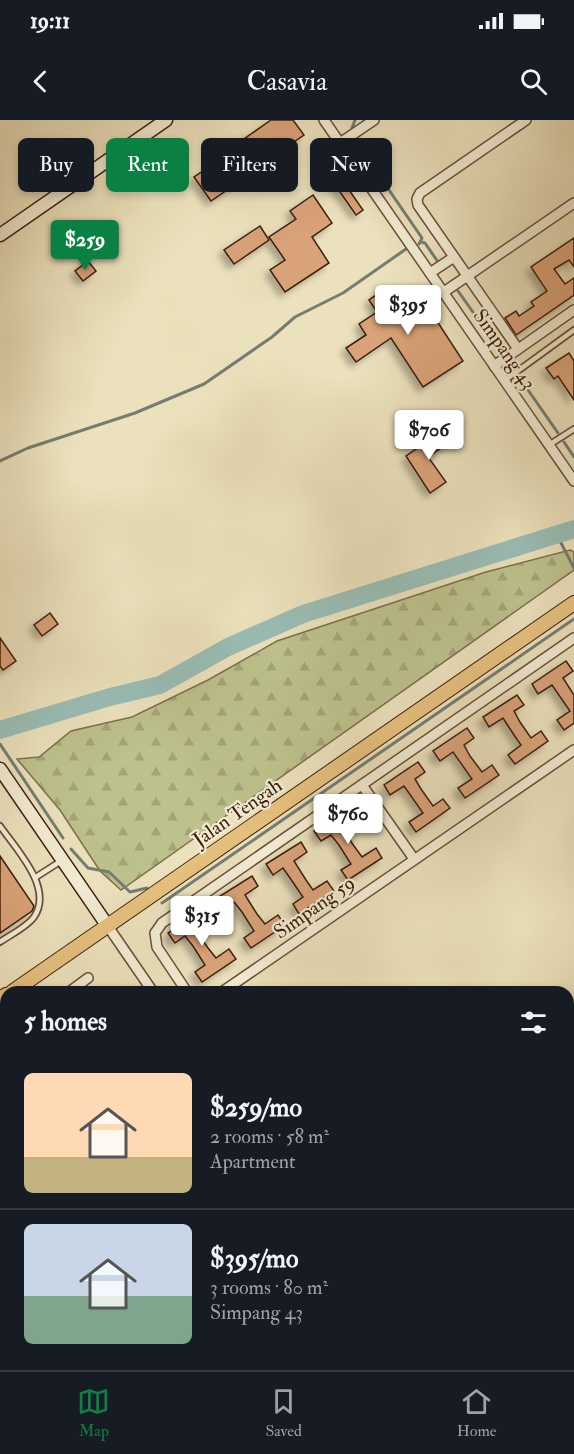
<!DOCTYPE html>
<html lang="en">
<head>
<meta charset="utf-8">
<style>
  body { margin:0; font-family:"IM FELL Double Pica",serif; background:#242831; color:#f1f3f6; height:100vh; display:flex; flex-direction:column; font-size:22px; white-space:nowrap }
  * { box-sizing:border-box; margin:0 }
  p { font-size:20px; color:#9ea1a6 }
  .icon { flex:none; width:33px; height:33px; fill:none; stroke:currentColor; stroke-width:2; stroke-linecap:round; stroke-linejoin:round }
  .map { position:relative; flex:1; overflow:hidden }
  .side { position:absolute; left:0px; top:866px; width:574px; height:386px; display:flex; flex-direction:column; background:#171b24; border-radius:18px 18px 0 0; box-shadow:0 3px 9px #0003 }
  .side>* { flex:none }
  .top-card { position:absolute; left:18px; top:18px; width:538px; height:54px; display:flex; gap:12px }
  .price { position:absolute; translate:-50% -51px; padding:0 14px; border-radius:6px; background:#fff; color:#222; font-size:20px; line-height:39px; filter:drop-shadow(0 2px 3px #0008) }
  .price::after { content:''; position:absolute; left:50%; top:36px; width:18px; height:14px; margin-left:-9px; background:inherit; clip-path:polygon(0 0,100% 0,50% 100%) }
  .price.active { background:#0b8043; color:#fff }
  ul { padding:0; list-style:none }
  li { display:flex; align-items:center; gap:18px; height:150px; padding:0 24px }
  li+li { border-top:2px solid #363941 }
  li span { display:grid; place-items:center; flex:none; width:168px; height:120px; border-radius:9px; color:#555 }
  li>.icon { margin-inline-start:auto }
  span .icon { width:72px; height:72px; fill:#fffc; stroke-width:1 }
  li b { font-size:26px }
  h2 { display:flex; justify-content:space-between; align-items:center; height:72px; padding:0 24px; font-size:26px }
  .tag { padding:0 21px; border-radius:9px; background:#171b24; box-shadow:0 3px 9px #0003; font-size:21px; line-height:54px }
  .tag.active { background:#0b8043; color:#fff }
  .status { display:flex; justify-content:space-between; align-items:center; height:42px; padding:0 30px; background:#171b24; direction:ltr }
  .status svg { height:16px; fill:currentColor }
  header { display:flex; justify-content:space-between; align-items:center; height:78px; padding:0 24px; background:#171b24; font-size:27px; font-weight:600 }
  .menu { display:flex; justify-content:space-around; align-items:center; height:84px; border-top:2px solid #363941; background:#171b24; font-size:16px; color:#9ea1a6 }
  .menu a { display:grid; justify-items:center; gap:3px }
  .menu .active { color:#0b8043 }
  .map>svg:first-child { display:block }
  .forest { fill:url(#forest-firs); stroke:#7c704d; stroke-width:1.5 }
  .lines { fill:none; stroke-linecap:round; stroke-linejoin:round }
  .stream { stroke:#747d72; stroke-width:3 }
  .river { stroke:#99bdb5; stroke-width:18 }
  .building { fill:#d9a278; stroke:#3c1e0e; stroke-width:1.5; filter:url(#shadow) }
  .lane-casing { stroke:#684f3a; stroke-width:8 }
  .street-casing { stroke:#684f3a; stroke-width:12 }
  .secondary-casing { stroke:#3c1e0e; stroke-width:15 }
  .primary-casing { stroke:#3c1e0e; stroke-width:16 }
  .lane { stroke:#f2ecd3; stroke-width:4.5 }
  .street { stroke:#f2ecd3; stroke-width:9 }
  .secondary { stroke:#f2ecd3; stroke-width:12 }
  .primary { stroke:#e6c07e; stroke-width:14 }
  .labels { text-anchor:middle; stroke-width:4.5; stroke-linejoin:round; paint-order:stroke }
  .street-label { font-size:20px; fill:#3c1e0e; stroke:#f2ecd3 }
</style>
</head>
<body>
<div class="status"><b>19:11</b><svg viewBox="0 0 49 12"><path d="M0 12V9h3v3zM5 12V6h3v6zM10 12V3h3v9zM15 12V0h3v12zM26 1h20v11H26zM47 4h2v5h-2z"/></svg></div>
<header><svg class="icon" aria-label="back" viewBox="0 0 24 24"><path d="M15 5l-7 7 7 7"/></svg>Casavia<svg class="icon" aria-label="search" viewBox="0 0 24 24"><circle cx="10" cy="10" r="6"/><path d="M15 15l6 6"/></svg></header>
<div class="map">
<svg width="574" height="1250" viewBox="0 0 574 1250">
  <defs>
    <pattern id="forest-firs" width="22" height="20" patternUnits="userSpaceOnUse" patternTransform="scale(1.5)"><rect width="22" height="20" fill="#bdc18c"/><path d="M5 1l3.5 6h-7zM16 11l3.5 6h-7z" fill="#a3a578"/></pattern>
    <filter id="shadow"><feDropShadow dx="-5" dy="5" stdDeviation="3" flood-color="#0004"/></filter>
  </defs>
  <rect width="100%" height="100%" fill="#ebe1bc"/>
  <filter id="stains"><feTurbulence type="fractalNoise" baseFrequency=".00333" numOctaves="4"/><feColorMatrix values="0 0 0 0 .2 0 0 0 0 .09 0 0 0 0 .02 0 0 0 .5 -.17"/></filter>
  <radialGradient id="worn" r=".72"><stop offset=".6" stop-color="#630" stop-opacity="0"/><stop offset="1" stop-color="#630" stop-opacity=".3"/></radialGradient>
  <polygon class="forest" points="570,430 574,432 574,450 121,770 100,751 60,690 17,639 39,637 71,611 132,597 208,560 277,521 486,452"/>
  <g class="lines">
    <g class="stream">
      <polyline points="352,8 355,0"/>
      <polyline points="357,20 367,38 422,118 419,124"/>
      <polyline points="421,122 425,123 438,142"/>
      <polyline points="458,171 502,233"/>
      <polyline points="519,257 558,313"/>
      <polyline points="564,322 574,337"/>
      <polyline points="0,341 28,328 135,293 204,264 272,217 295,197 343,173 406,129"/>
      <polyline points="558,413 561,423 574,448"/>
      <polyline points="0,624 63,718"/>
      <polyline points="71,729 88,748 109,752 130,772 147,768"/>
      <polyline points="162,783 574,499"/>
    </g>
    <polyline class="river" points="0,610 110,577 160,565 228,527 303,494 574,409"/>
  </g>
  <g class="building">
    <polygon points="271,0 293,0 304,15 261,44 244,19"/>
    <polygon points="224,37 240,61 211,81 194,57"/>
    <polygon points="340,57 363,90 356,95 333,62"/>
    <polygon points="313,75 332,103 312,117 329,143 285,172 270,150 285,140 269,117 296,99 290,91"/>
    <polygon points="260,106 269,120 234,144 224,130"/>
    <polygon points="574,118 574,147 569,140 554,149 565,164 574,158 574,175 516,215 505,198 516,191 519,196 534,186 531,182 547,171 531,147"/>
    <polygon points="88,141 96,151 83,161 75,151"/>
    <polygon points="386,168 395,181 413,169 435,198 463,241 423,267 391,218 356,242 346,228 366,215 359,204 377,192 369,180"/>
    <polygon points="569,233 574,241 574,280 558,256 554,259 546,248"/>
    <polygon points="444,310 451,321 428,337 446,362 430,373 406,336"/>
    <polygon points="50,493 58,504 42,516 34,505"/>
    <polygon points="0,518 16,541 3,550 0,546"/>
    <polygon points="566,541 573,551 563,558 574,575 574,603 564,610 557,600 570,591 552,565 538,574 532,564"/>
    <polygon points="517,575 524,585 514,591 520,602 531,618 541,611 548,621 515,644 508,635 521,625 514,615 503,598 489,607 483,597"/>
    <polygon points="467,608 474,618 464,625 470,636 482,652 492,645 499,655 465,678 458,668 472,659 453,632 440,641 433,631"/>
    <polygon points="418,642 425,652 415,659 421,669 433,686 443,679 450,688 416,712 409,702 423,693 404,666 390,675 384,665"/>
    <polygon points="349,689 356,699 342,708 354,726 362,737 376,728 382,738 348,760 341,750 351,744 339,725 331,715 321,721 314,711"/>
    <polygon points="301,722 307,732 294,741 306,760 313,770 327,761 334,771 299,794 293,784 303,777 290,758 283,748 273,755 266,744"/>
    <polygon points="0,736 34,786 32,791 0,813"/>
    <polygon points="252,756 258,766 245,775 257,794 265,804 278,795 285,805 251,828 244,818 254,811 242,792 234,782 224,788 217,778"/>
    <polygon points="203,790 209,800 195,809 208,828 216,838 229,829 236,839 202,862 195,852 205,845 193,826 185,816 175,823 168,813"/>
  </g>
  <g class="lines">
    <defs>
      <g id="lane">
        <polyline points="504,261 574,210"/>
        <polyline points="549,325 574,309"/>
        <path d="M0 706C16 729 54 768 34 797 27 807 10 815 0 822"/>
        <polyline points="36,757 61,741"/>
      </g>
      <g id="street">
        <polyline points="324,0 574,361"/>
        <polyline points="340,23 374,0"/>
        <polyline points="430,153 454,137"/>
        <polyline points="444,172 574,83"/>
        <polyline points="518,229 418,85 417,79 420,73 526,0"/>
        <polyline points="494,246 574,190"/>
        <polyline points="362,665 414,739"/>
        <polyline points="107,805 153,872"/>
        <polyline points="69,872 88,858"/>
        <polyline points="187,872 157,827 155,813 162,803 574,518"/>
        <polyline points="222,872 574,630"/>
        <polyline points="0,918 6,914"/>
        <polyline points="0,1024 6,1020"/>
        <polyline points="568,1106 574,1103"/>
        <polyline points="568,1211 574,1208"/>
        <polyline points="384,1245 387,1250"/>
        <polyline points="410,1245 414,1250"/>
        <polyline points="445,1245 449,1250"/>
        <polyline points="191,1250 198,1245"/>
        <polyline points="361,1250 369,1245"/>
        <polyline points="513,1250 520,1245"/>
        <polyline points="569,1250 574,1247"/>
      </g>
      <g id="secondary">
        <polyline points="0,115 166,0"/>
        <polyline points="0,649 107,805"/>
      </g>
      <g id="primary">
        <polyline points="12,872 574,483"/>
        <polyline points="0,879 6,875"/>
      </g>
    </defs>
    <use href="#lane" class="lane-casing"/>
    <use href="#street" class="street-casing"/>
    <use href="#secondary" class="secondary-casing"/>
    <use href="#primary" class="primary-casing"/>
    <use href="#lane" class="lane"/>
    <use href="#street" class="street"/>
    <use href="#secondary" class="secondary"/>
    <use href="#primary" class="primary"/>
  </g>
  <g class="labels">
    <g class="street-label">
      <text transform="translate(505 229) rotate(55)" y="7">Simpang 43</text>
      <text transform="translate(237 692) rotate(-35)" y="7">Jalan Tengah</text>
      <text transform="translate(314 787) rotate(-35)" y="7">Simpang 59</text>
    </g>
  </g>
  <rect width="100%" height="100%" filter="url(#stains)"/>
  <rect width="100%" height="100%" fill="url(#worn)"/>
</svg>
<b class="price active" style="left:85px;top:151px">$259</b>
<b class="price" style="left:408px;top:216px">$395</b>
<b class="price" style="left:429px;top:341px">$706</b>
<b class="price" style="left:348px;top:725px">$760</b>
<b class="price" style="left:202px;top:827px">$315</b>
<div class="top-card">
<a class="tag">Buy</a>
<a class="tag active">Rent</a>
<a class="tag">Filters</a>
<a class="tag">New</a>
</div>
<section class="side">
<h2>5 homes<svg class="icon" aria-label="filters" viewBox="0 0 24 24"><path d="M4 7h16M4 17h16"/><circle cx="9" cy="7" r="2"/><circle cx="15" cy="17" r="2"/></svg></h2>
<ul>
<li><span style="background:linear-gradient(#ffd9b3 70%,#c2b280 0)"><svg class="icon" aria-label="home" viewBox="0 0 24 24"><path d="M3 11l9-7 9 7M6 9v11h12V9"/></svg></span><div><b>$259/mo</b><p>2 rooms · 58 m²</p><p>Apartment</p></div></li>
<li><span style="background:linear-gradient(#c9d6e8 60%,#7fa58c 0)"><svg class="icon" aria-label="home" viewBox="0 0 24 24"><path d="M3 11l9-7 9 7M6 9v11h12V9"/></svg></span><div><b>$395/mo</b><p>3 rooms · 80 m²</p><p>Simpang 43</p></div></li>
</ul>
</section>
</div>
<nav class="menu">
<a class="active"><svg class="icon" aria-label="map" viewBox="0 0 24 24"><path d="M3 6l6-2 6 2 6-2v14l-6 2-6-2-6 2zM9 4v14M15 6v14"/></svg>Map</a>
<a><svg class="icon" aria-label="saved" viewBox="0 0 24 24"><path d="M7 4h10v16l-5-4-5 4z"/></svg>Saved</a>
<a><svg class="icon" aria-label="home" viewBox="0 0 24 24"><path d="M3 11l9-7 9 7M6 9v11h12V9"/></svg>Home</a>
</nav>
</body>
</html>
